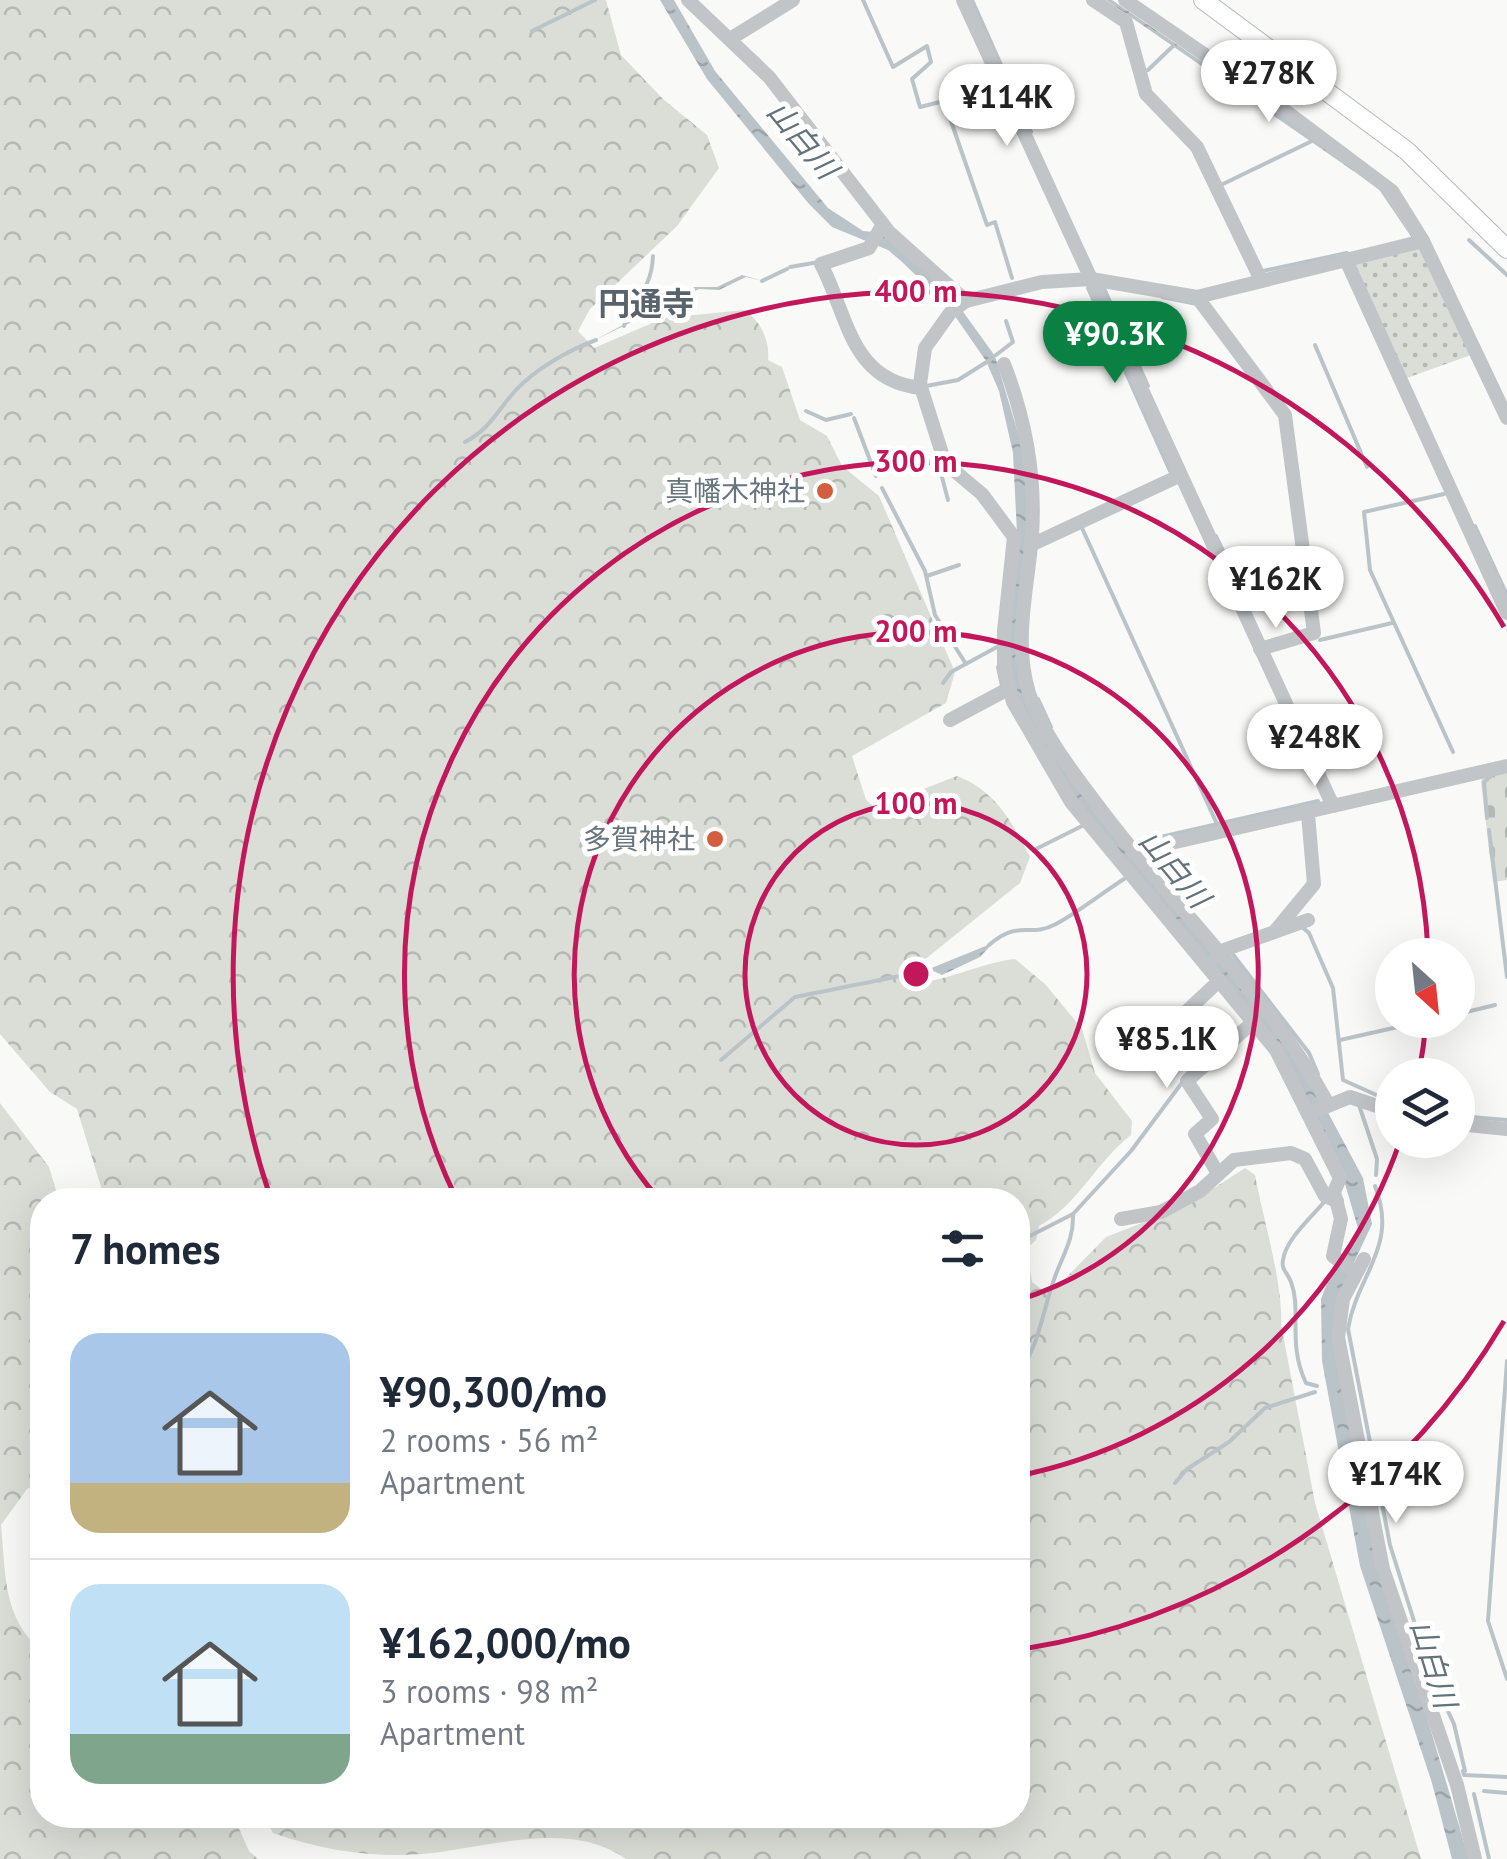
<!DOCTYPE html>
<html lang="en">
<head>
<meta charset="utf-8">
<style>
  body { margin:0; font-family:"PT Sans","Noto Sans JP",sans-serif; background:#f6f6f7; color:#1f2937; height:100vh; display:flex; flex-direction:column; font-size:38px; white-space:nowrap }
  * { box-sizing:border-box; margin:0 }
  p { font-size:32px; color:#747a83 }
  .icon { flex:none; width:55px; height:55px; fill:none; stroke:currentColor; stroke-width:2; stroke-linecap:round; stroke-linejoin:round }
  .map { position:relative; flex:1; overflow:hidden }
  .panel { position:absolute; left:30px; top:1188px; width:1000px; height:640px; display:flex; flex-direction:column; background:#fff; border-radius:40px; box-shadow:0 10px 40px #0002 }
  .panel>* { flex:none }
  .needle { width:65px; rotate:153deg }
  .controls { position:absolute; left:1375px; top:938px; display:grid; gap:20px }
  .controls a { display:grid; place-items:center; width:100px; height:100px; border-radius:50%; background:#fff; box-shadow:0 10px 40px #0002; font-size:50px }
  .price { position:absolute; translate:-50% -85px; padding:0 22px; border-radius:35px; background:#fff; color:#222; font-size:32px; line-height:65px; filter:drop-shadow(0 2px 5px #0008) }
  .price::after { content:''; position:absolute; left:50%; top:60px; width:30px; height:22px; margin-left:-15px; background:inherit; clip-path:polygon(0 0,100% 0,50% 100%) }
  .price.selected { background:#0b8043; color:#fff }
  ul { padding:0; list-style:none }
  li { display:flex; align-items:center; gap:30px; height:250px; padding:0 40px }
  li+li { border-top:2px solid #e0e1e3 }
  li span { display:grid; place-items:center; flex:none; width:280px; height:200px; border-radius:30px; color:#555 }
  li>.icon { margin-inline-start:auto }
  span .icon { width:120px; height:120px; fill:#fffc; stroke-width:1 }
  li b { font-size:42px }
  h2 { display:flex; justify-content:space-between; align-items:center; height:120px; padding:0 40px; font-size:42px }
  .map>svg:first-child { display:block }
  .forest { fill:url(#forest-crowns) }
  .cemetery { fill:url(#cemetery-stones) }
  .park { fill:url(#park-dots) }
  .water { fill:url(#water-ripples) }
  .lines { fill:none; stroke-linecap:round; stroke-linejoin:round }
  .stream { stroke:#bac4c8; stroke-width:4 }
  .secondary-casing { stroke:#b4b9bd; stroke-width:20 }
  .minor { stroke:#c1c5c8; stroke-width:14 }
  .secondary { stroke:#fff; stroke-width:18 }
  .ring { fill:none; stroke:#c2185b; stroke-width:5 }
  .poi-dot { fill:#d25d3f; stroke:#fff; stroke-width:4 }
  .labels { text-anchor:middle; stroke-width:10; stroke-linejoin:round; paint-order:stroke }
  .poi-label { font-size:28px; fill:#67757f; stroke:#fff; text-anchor:end }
  .water-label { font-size:30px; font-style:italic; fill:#627379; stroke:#fff }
  .quarter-label { font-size:32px; font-weight:bold; fill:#59636b; stroke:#fff }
  .centre { fill:#c2185b; stroke:#fff; stroke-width:5 }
  .ring-label { font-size:30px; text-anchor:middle; font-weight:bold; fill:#c2185b; stroke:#fff; stroke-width:10; stroke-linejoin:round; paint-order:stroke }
</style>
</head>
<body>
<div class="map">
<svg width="1507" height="1859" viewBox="0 0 1507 1859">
  <defs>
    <pattern id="forest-crowns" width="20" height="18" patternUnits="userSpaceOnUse" patternTransform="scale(2.5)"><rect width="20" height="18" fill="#daded7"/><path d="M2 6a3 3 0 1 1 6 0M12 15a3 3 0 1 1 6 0" fill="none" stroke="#b5b9b4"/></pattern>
    <pattern id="cemetery-stones" width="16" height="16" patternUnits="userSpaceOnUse" patternTransform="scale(2.5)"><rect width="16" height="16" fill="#daded7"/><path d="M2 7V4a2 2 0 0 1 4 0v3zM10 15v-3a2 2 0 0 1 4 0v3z" fill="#b5b9b4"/></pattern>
    <pattern id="park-dots" width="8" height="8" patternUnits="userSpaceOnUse" patternTransform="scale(2.5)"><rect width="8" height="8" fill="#daded7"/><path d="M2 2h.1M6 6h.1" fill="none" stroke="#b5b9b4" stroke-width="1.8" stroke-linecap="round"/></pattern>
    <pattern id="water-ripples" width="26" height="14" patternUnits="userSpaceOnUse" patternTransform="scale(2.5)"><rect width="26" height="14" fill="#bac4c8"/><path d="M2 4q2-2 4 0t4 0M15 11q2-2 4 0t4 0" fill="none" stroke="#9ba4a8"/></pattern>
  </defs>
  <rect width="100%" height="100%" fill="#f9f9f7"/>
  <g class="forest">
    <path d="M0 0H606L621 55 663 99 707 135 719 168 677 226 590 309 578 331 594 348 664 318 745 310C760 321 770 340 768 360L782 367 800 420 827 436 842 466 879 496 955 672 946 703 852 756 866 800 875 808 957 776C996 791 1012 822 1030 857L1020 883 923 961 930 981C962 975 982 963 1015 959L1046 985 1082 1029 1095 1073 1132 1121 1131 1135C1096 1162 1078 1205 1039 1226L1036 1240 1026 1249 1032 1282 1044 1291 1055 1289 1106 1237 1188 1205 1245 1168 1255 1175C1263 1219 1283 1282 1281 1324L1315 1503 1421 1859H626C563 1814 473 1855 401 1855 355 1855 316 1848 273 1833L263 1815H1018V1200H105L77 1109 50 1092 0 1034Z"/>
    <path d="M0 1103 49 1167 59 1200H42V1482L27 1489 1 1525C6 1573 2 1618 42 1651V1815H233L249 1851 258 1859H0Z"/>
  </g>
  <polygon class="cemetery" points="1507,771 1507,880 1493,882 1481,782 1483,776"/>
  <polygon class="park" points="1422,248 1471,355 1404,379 1354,261"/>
  <g class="water">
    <polygon points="660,0 674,0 715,71 828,208 863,231 884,233 951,295 995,356 1023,450 1027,506 1025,693 1194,931 1301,1062 1363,1178 1372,1224 1337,1299 1366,1512 1469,1859 1452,1859 1432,1783 1360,1566 1322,1361 1321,1299 1333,1267 1354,1244 1358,1228 1342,1174 1282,1052 1073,796 1022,710 1007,661 1018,553 1013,453 999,391 986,361 948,306 901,261 888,250 832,227 809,204 707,79"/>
    <polygon points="1106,0 1112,0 1321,143 1385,193 1425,257 1378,188"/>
    <polygon points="742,275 763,281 746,277 719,290 699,289 593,341 694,287 717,287"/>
    <polygon points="993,943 980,957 942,975 929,969"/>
  </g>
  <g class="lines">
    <g class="stream">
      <polyline points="863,0 893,67 927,46 931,62 912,79 920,107 944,101 987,225 995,222 1012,278"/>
      <polyline points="972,0 1031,132"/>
      <polyline points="532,31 595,0"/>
      <polyline points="1148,70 1173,46"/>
      <polyline points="1223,184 1312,141"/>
      <polyline points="1469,240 1507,275"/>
      <polyline points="790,267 819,262"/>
      <polyline points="1263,271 1347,253"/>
      <polyline points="762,281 787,269"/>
      <polyline points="1103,286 1148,386"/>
      <polyline points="1088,288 1170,471"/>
      <polyline points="1162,297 1197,304"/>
      <polyline points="636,300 644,312"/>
      <path d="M624 326C630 294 651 297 653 256"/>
      <polyline points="1315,345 1367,467"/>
      <polyline points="996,355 1013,342 1006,321"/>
      <polyline points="926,386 958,380 990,360"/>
      <polyline points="806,411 826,420 851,414"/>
      <polyline points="854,418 876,476"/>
      <path d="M465 442C490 429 497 411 515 391 535 369 569 350 596 340"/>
      <polyline points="938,462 948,500"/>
      <polyline points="882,488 925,571 935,615 966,664"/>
      <polyline points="1444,494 1364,512 1370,570 1453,752"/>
      <polyline points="1475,526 1507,595"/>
      <polyline points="1082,528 1217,824"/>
      <polyline points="1216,536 1227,559"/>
      <polyline points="927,576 959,565"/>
      <polyline points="1320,640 1392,623"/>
      <polyline points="998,667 1002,686"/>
      <polyline points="943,683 951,672 997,647"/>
      <polyline points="1038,699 1051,727"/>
      <polyline points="1487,818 1484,782 1491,776"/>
      <polyline points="1489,830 1507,977"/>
      <polyline points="1134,843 1318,801"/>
      <polyline points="1036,849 1082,826"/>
      <polyline points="1302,927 1309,933 1333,988 1343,1080 1392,1102"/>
      <path d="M989 945C1021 918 1028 939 1056 924 1079 912 1102 893 1124 879"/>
      <polyline points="1231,952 1309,1053 1318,1074"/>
      <polyline points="1458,1014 1495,1005"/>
      <polyline points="1340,1040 1429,1020"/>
      <polyline points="721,1060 795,997 930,970"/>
      <polyline points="1359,1105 1377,1159 1376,1175"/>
      <polyline points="1458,1116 1507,1120"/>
      <path d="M1375 1186C1399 1247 1357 1274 1348 1329L1390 1545 1431 1675 1454 1724 1465 1771"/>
      <polyline points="1018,1242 1073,1214 1131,1151 1184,1080"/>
      <polyline points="1507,1361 1488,1621 1507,1679"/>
      <path d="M1021 1371C1041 1339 1043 1308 1056 1274 1064 1253 1074 1238 1073 1214"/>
      <path d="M1317 1386 1306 1383C1287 1343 1302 1311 1291 1282 1288 1273 1281 1270 1283 1260 1286 1239 1311 1218 1324 1202"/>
      <polyline points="1175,1483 1187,1469 1229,1442 1265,1408 1315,1392"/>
      <polyline points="1463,1771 1464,1775 1507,1777"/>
      <polyline points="1484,1791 1507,1793"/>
      <polyline points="1474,1794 1489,1859"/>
    </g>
    <defs>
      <polyline id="secondary" points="1203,0 1407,151 1507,249"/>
    </defs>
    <use href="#secondary" class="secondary-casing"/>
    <g class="minor">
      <polyline points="688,0 769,77 889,232 966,301"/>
      <polyline points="963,0 1333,806"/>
      <polyline points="1093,0 1126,22 1146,94 1197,147 1260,278"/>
      <polyline points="1125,0 1271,100 1392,191 1423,241 1507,418"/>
      <polyline points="730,39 793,0"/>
      <path d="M883 224 869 248 821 264C848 315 850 381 921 388"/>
      <polyline points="1346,260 1507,613"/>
      <polyline points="1197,297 1285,415 1314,633 1260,649"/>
      <path d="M1004 364C1025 418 1036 477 1032 535 1028 587 1013 641 1029 693 1042 733 1071 770 1096 803 1171 905 1266 991 1327 1102"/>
      <polyline points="1031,545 1179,476"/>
      <polyline points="950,720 1008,689"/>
      <polyline points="1132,852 1507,766"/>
      <polyline points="1276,930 1314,884 1308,814"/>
      <polyline points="1216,957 1221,951 1308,920"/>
      <polyline points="1156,1040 1220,980"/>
      <polyline points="1392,1111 1350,1097 1308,1114 1276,1050 1071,802 1013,702 1004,666 1004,631 1014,537 982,494 945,463 920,384 925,348 950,313 966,301 1042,282 1091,279 1197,297 1423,241"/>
      <polyline points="1308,1114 1340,1178 1334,1192 1341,1219 1333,1256 1356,1273"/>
      <polyline points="1458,1124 1507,1129"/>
      <polyline points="1217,1172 1195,1134 1212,1119 1187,1081 1252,1023"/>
      <polyline points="1121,1219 1161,1212 1200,1191 1234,1160 1291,1153 1305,1159 1325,1196 1337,1201"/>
      <polyline points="1364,1259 1343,1299 1338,1337 1383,1569 1457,1785 1475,1859"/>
    </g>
    <use href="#secondary" class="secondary"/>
  </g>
  <g class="ring">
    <circle cx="916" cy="974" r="171"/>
    <path d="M658 1198A342 342 0 1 1 1019 1300"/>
    <path d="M1426 1023A512 512 0 0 1 1419 1072M1400 1141A512 512 0 0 1 1018 1476M456 1198A512 512 0 1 1 1428 952"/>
    <path d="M1504 1321A683 683 0 0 1 1023 1649M270 1196A683 683 0 0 1 1504 627"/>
  </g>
  <g class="poi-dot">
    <circle cx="825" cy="491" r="10"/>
    <circle cx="715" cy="839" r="10"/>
  </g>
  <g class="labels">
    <g class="poi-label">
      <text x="805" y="501">真幡木神社</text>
      <text x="695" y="849">多賀神社</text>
    </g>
    <g class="water-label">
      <text transform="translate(802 140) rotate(50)" y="10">山白川</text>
      <text transform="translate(1174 869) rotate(50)" y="10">山白川</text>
      <text transform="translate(1433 1664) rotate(73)" y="10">山白川</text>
    </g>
    <g class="quarter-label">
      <text x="646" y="315">円通寺</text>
    </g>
  </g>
  <circle cx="916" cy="974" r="15" class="centre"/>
  <g class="ring-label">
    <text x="916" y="302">400 m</text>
    <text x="916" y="472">300 m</text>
    <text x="916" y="642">200 m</text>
    <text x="916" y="814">100 m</text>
  </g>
</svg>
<div class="controls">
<a><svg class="needle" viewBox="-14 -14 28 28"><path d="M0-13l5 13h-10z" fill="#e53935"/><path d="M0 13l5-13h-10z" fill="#747a83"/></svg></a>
<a><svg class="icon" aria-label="layers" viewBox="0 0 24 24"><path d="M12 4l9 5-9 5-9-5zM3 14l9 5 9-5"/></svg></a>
</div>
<b class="price" style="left:1269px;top:125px">¥278K</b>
<b class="price" style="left:1007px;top:149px">¥114K</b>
<b class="price selected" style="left:1115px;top:386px">¥90.3K</b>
<b class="price" style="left:1276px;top:631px">¥162K</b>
<b class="price" style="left:1315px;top:789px">¥248K</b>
<b class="price" style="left:1167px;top:1091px">¥85.1K</b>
<b class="price" style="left:1396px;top:1526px">¥174K</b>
<section class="panel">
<h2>7 homes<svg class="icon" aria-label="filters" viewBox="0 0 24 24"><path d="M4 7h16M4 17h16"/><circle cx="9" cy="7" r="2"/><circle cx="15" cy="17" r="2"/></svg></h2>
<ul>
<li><span style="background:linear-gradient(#a9c7e8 75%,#c2b280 0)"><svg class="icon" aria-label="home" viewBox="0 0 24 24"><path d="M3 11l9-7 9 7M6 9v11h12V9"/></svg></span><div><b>¥90,300/mo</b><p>2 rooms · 56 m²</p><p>Apartment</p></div></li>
<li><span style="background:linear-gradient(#bfe0f5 75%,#7fa58c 0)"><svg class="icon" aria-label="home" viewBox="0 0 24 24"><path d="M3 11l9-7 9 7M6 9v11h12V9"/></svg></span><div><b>¥162,000/mo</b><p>3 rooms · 98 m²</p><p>Apartment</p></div></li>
</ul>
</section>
</div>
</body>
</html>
